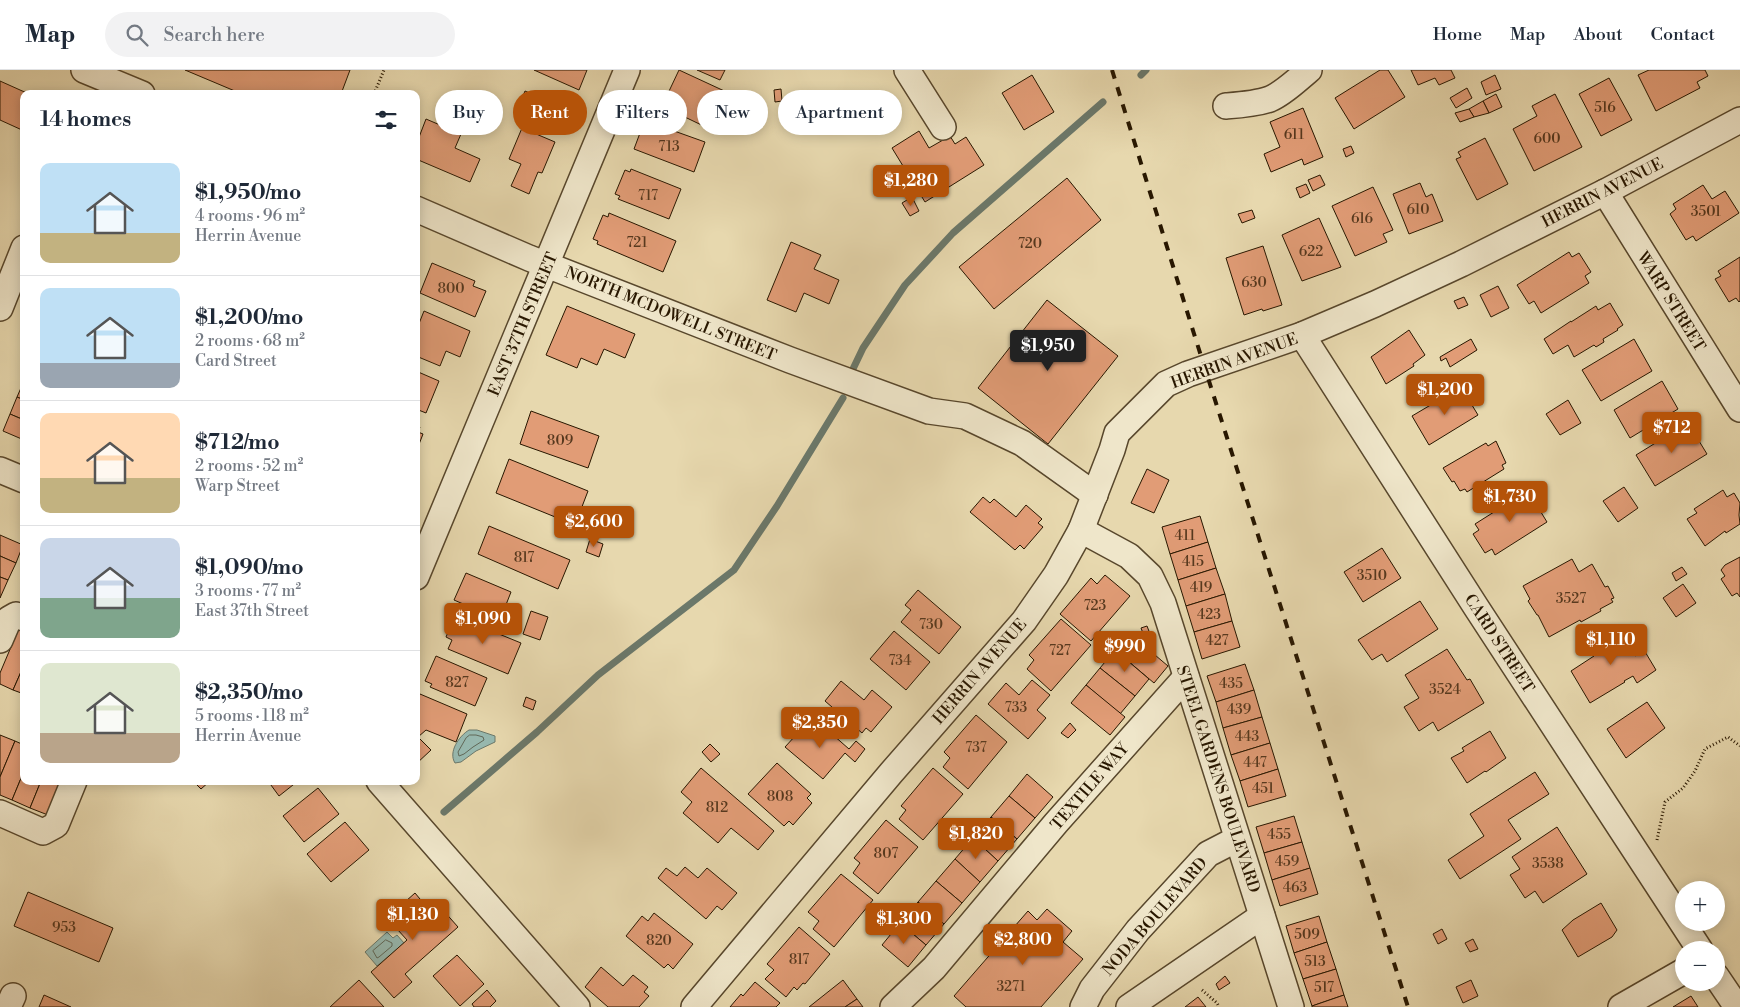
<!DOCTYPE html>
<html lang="en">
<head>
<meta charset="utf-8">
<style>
  body { margin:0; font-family:"Libre Bodoni",serif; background:#f2f2f3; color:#1f2937; height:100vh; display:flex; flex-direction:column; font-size:19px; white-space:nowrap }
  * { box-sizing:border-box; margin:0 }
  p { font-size:16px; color:#747a83 }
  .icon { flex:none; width:28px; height:28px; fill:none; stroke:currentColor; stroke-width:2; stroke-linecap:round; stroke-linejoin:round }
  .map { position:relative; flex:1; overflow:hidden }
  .side { position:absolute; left:20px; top:20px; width:400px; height:695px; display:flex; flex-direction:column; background:#fff; border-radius:10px; box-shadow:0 2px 12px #0003 }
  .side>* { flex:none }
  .guide { position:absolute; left:435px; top:20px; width:475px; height:45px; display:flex; gap:10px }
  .fabs { position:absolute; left:1675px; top:811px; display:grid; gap:10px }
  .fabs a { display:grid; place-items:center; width:50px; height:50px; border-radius:50%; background:#fff; box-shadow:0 2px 12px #0003; font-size:25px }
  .price { position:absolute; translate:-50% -42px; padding:0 11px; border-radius:5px; background:#b45309; color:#fff; font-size:16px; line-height:32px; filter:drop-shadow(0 1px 2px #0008) }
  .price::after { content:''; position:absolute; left:50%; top:30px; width:15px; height:11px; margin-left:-8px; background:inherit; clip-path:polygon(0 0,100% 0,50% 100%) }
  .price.on { background:#222; color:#fff }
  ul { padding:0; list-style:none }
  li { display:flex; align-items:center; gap:15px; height:125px; padding:0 20px }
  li+li { border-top:1px solid #e0e1e3 }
  li span { display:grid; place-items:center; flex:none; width:140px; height:100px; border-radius:10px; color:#555 }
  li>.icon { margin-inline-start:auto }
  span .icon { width:60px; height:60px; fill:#fffc; stroke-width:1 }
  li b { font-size:21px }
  h2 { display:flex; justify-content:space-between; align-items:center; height:60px; padding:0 20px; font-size:21px }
  .tag { padding:0 18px; border-radius:22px; background:#fff; box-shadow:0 2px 12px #0003; font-size:18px; line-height:45px }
  .tag.on { background:#b45309; color:#fff }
  header { display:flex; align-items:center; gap:30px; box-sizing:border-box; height:70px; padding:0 25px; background:#fff; border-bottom:1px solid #e0e1e3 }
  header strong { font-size:24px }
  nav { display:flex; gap:28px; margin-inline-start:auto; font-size:18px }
  .search { width:350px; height:45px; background:#f2f2f3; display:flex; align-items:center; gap:12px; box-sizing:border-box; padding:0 18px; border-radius:28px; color:#747a83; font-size:19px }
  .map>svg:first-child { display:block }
  .water { fill:#97b9b0; stroke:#6b786a }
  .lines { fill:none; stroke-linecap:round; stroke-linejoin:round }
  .shore { stroke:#606858; stroke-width:1 }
  .stream { stroke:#6b786a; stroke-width:7 }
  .building { fill:#e19c76; stroke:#281700 }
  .minor-casing { stroke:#58472c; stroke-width:28 }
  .path { stroke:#281700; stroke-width:3; stroke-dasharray:1 2.5; stroke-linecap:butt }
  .minor { stroke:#efe6ca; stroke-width:25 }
  .rail { stroke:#281700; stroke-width:4; stroke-dasharray:9 9; stroke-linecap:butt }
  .labels { text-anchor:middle; stroke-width:5; stroke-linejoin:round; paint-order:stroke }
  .number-label { font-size:14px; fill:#56381e }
  .street-label { font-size:16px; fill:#281700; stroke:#efe6ca }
</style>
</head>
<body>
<header>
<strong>Map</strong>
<div class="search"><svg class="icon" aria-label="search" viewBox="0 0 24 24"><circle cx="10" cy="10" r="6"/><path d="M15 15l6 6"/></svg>Search here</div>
<nav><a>Home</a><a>Map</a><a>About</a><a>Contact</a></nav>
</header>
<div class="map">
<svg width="1740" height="937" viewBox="0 0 1740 937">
  <rect width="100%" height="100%" fill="#e7d8ae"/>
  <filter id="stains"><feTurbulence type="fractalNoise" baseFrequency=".004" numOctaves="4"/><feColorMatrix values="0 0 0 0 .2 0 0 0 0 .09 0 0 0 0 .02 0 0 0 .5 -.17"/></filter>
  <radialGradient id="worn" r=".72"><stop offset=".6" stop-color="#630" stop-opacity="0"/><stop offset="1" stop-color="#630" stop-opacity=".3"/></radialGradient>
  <g class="water">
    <path d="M469 660H477L495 666V672L476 681 461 692 455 693C448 682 459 666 469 660Z"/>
    <polygon points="387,862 393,868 397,865 404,873 377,896 365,882"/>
  </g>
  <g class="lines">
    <g class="shore">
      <polygon points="470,665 476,665 483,667 484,670 473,677 464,684 459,686 458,682 466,668"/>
      <polygon points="386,870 392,873 392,876 379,887 377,888 373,881"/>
    </g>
    <g class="stream">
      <polyline points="1141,5 1146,0"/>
      <polyline points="852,301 863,278 905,215 953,163 1103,32"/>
      <polyline points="444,742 537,662 598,605 734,500 777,436 843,328"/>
    </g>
  </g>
  <g class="building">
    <polygon points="185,0 350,0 341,24 242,24"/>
    <polygon points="534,0 587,0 579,20"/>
    <polygon points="679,0 733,25 716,62 662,36"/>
    <polygon points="697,0 725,0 720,10"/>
    <polygon points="1380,0 1388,0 1405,27 1354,59 1335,28"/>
    <polygon points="1411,0 1451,0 1455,8 1439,15 1435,8 1418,15"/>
    <polygon points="1649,0 1705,0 1708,6 1697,12 1700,18 1656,41 1638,5"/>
    <polygon points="1032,5 1054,42 1024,60 1002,23"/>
    <polygon points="1495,5 1501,19 1486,25 1481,12"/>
    <polygon points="1609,8 1632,50 1601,66 1579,24"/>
    <polygon points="0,11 29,24 24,24 24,55 22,60 0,50"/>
    <polygon points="1467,18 1472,28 1456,38 1450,28"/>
    <polygon points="781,19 782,31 775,32 774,20"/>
    <polygon points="525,21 546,30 549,22 573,32 561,62 516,43"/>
    <polygon points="1496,24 1502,37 1489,43 1483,31"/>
    <polygon points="1555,24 1582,77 1534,101 1513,59 1537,46 1532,36"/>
    <polygon points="1483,31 1489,43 1474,47 1469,39"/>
    <polygon points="1303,38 1323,87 1304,95 1302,89 1271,102 1264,84 1280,77 1270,52"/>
    <polygon points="1469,39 1474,47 1460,52 1455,43"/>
    <polygon points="426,49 461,64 455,78 480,89 470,112 416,89 416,75"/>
    <polygon points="649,52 705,72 694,102 634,79 643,55 647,57"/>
    <polygon points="522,58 555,72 542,103 538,102 529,124 511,116 521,94 509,89"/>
    <polygon points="919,61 929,78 950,66 955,74 966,67 984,95 925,132 892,78"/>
    <polygon points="1485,68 1508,114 1477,130 1456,89 1461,87 1458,82"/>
    <polygon points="1351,76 1354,83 1346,87 1343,79"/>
    <polygon points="631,99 681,119 669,149 618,129 620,126 615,124 625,100 630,102"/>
    <polygon points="1320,105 1325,115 1313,121 1308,110"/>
    <polygon points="1067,108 1101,150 994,239 959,197"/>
    <polygon points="1420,113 1426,127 1432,124 1443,151 1409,164 1393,124"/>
    <polygon points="1306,114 1310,123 1300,128 1296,118"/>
    <polygon points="1703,115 1712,129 1725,121 1739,143 1696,171 1693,166 1686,170 1670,144 1676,139 1673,134"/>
    <polygon points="1373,117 1393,160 1383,164 1387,172 1355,186 1332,136"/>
    <polygon points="912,127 919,141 910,146 902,133"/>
    <polygon points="1252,140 1255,148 1242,153 1238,144"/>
    <polygon points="609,143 676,171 663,202 597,174 598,171 593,169 603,145 608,147"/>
    <polygon points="1319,148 1341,197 1302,211 1282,165"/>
    <polygon points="791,172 821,185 814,199 839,210 829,234 804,223 796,242 767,230"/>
    <polygon points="1263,176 1282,235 1263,241 1262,239 1244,245 1226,188"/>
    <polygon points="1569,182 1572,187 1579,183 1591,202 1585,206 1589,213 1541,243 1534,231 1529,234 1517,215"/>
    <polygon points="1740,187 1740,231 1739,232 1736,228 1729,232 1715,209 1721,206 1718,201"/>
    <polygon points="432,193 475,211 473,216 486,221 475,247 420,223"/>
    <polygon points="1498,216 1509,238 1491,247 1480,225"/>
    <polygon points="1464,227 1468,235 1458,239 1454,231"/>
    <polygon points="1047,230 1118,286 1048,374 978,318"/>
    <polygon points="1610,233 1623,255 1617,259 1618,260 1603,269 1604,272 1596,277 1594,275 1574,287 1568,275 1553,284 1544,269 1571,251 1571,252 1596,236 1598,240"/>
    <polygon points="567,236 635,264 625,288 604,279 597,295 581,288 577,298 546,285"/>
    <polygon points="424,241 470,261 460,287 446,281 440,296 416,286 416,261"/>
    <polygon points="1409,260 1425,285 1413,294 1414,296 1386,314 1371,287"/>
    <polygon points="1471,269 1477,280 1450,297 1446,288 1441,291 1440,287"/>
    <polygon points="1634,269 1652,301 1601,331 1582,300"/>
    <polygon points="416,301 439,311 426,343 416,339"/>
    <polygon points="24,311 24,330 17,327"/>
    <polygon points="1662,311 1678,339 1630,368 1614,340"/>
    <polygon points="1461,317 1478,345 1429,375 1412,346"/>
    <polygon points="17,327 24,330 24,350 10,344"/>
    <polygon points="1568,330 1581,353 1560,365 1546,344"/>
    <polygon points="531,341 599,366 588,398 520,374"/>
    <polygon points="10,344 24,350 24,370 3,361"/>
    <polygon points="1688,353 1707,384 1655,416 1636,385"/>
    <polygon points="416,355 420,357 418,362 423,364 416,382"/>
    <polygon points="1496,371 1506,393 1502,395 1504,399 1467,422 1465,419 1460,421 1454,411 1452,412 1443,398 1486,373 1488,376"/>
    <polygon points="509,389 588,421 575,455 496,423"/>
    <polygon points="1147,399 1169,410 1154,443 1131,433"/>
    <polygon points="1624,417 1638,438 1618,452 1603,431"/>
    <polygon points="1532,418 1540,431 1536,434 1547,452 1495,485 1492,479 1485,483 1473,464 1479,460 1475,454"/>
    <polygon points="1723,420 1727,427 1734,423 1740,433 1739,445 1740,454 1726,463 1725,461 1705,476 1687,449 1697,443 1694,439"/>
    <polygon points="983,427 990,433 994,429 1016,447 1026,435 1042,449 1038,453 1043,457 1024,479 1020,475 1015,480 970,442"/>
    <polygon points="1200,446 1208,472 1170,484 1162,457"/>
    <polygon points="489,456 570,490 558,519 478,484"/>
    <polygon points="0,465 23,475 16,493 0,486"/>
    <polygon points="590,469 603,474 599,487 586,482"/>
    <polygon points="1208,472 1216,498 1178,510 1170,484"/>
    <polygon points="1382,478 1401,508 1363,532 1344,502"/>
    <polygon points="0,486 16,493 8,510 0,507"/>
    <polygon points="1740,487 1740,527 1737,523 1732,526 1721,509 1725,506 1721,500 1725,495"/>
    <polygon points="1572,489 1579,502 1592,494 1605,517 1608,516 1614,528 1611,529 1613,532 1600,539 1601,541 1581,552 1580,550 1549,567 1538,545 1537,545 1528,531 1530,529 1523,516"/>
    <polygon points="1682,497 1687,504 1676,511 1672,503"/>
    <polygon points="1216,498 1225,524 1186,536 1178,510"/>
    <polygon points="466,503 511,522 500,550 454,530"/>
    <polygon points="1105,505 1130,526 1091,571 1060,544 1091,508 1097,514"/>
    <polygon points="0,507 8,510 0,528"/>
    <polygon points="1683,514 1696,533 1676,547 1663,528"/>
    <polygon points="918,520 961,557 939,584 901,552 911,540 905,535"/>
    <polygon points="1225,524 1232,551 1194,562 1186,536"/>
    <polygon points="1420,531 1438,559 1387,592 1382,584 1372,590 1358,570"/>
    <polygon points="531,541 548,547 540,570 523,564"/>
    <polygon points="455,546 521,573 508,604 448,579 452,570 446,567"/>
    <polygon points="1061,549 1091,575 1051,621 1027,599 1034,590 1029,585"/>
    <polygon points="1232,551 1240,577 1202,589 1194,562"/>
    <polygon points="1147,556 1152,569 1146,571 1141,558"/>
    <polygon points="1615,556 1635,586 1644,580 1656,600 1637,613 1633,606 1624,611 1625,612 1590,633 1571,601 1594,586 1587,574"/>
    <polygon points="19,558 24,560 24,595 13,620 0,614 0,603"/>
    <polygon points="894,561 930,592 906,620 870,589"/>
    <polygon points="1129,563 1168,596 1154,613 1115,580"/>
    <polygon points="1447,579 1467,610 1470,609 1484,633 1438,661 1433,652 1419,661 1404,637 1419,628 1405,605"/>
    <polygon points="1115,580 1149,609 1135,626 1100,598"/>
    <polygon points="436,586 487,608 475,636 430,617 432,614 425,611"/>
    <polygon points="1245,594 1254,620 1216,632 1207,606"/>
    <polygon points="24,595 24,624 13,620"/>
    <polygon points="1100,598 1135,626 1120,644 1086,615"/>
    <polygon points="1032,610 1050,625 1037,640 1046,648 1028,669 988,634 1006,613 1019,625"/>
    <polygon points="841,611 864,630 872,620 892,637 871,662 866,658 862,663 825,631"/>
    <polygon points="1086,615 1125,647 1110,665 1071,633"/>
    <polygon points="1254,620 1262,647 1223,658 1216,632"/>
    <polygon points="420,624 467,644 456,672 426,660 418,667 431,680 416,694 416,632"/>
    <polygon points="526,627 536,631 533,640 523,636"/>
    <polygon points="1647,632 1665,658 1626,688 1607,659"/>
    <polygon points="976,645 1007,672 968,719 943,697 950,688 944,682"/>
    <polygon points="1262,647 1270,673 1231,685 1223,658"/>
    <polygon points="797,651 816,667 824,657 849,679 856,671 865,679 855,692 845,683 823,709 785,677 796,665 790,660"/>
    <polygon points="1070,653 1076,660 1068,668 1061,663"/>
    <polygon points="1490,661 1506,688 1486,702 1485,701 1467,713 1451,688 1464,681 1462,678"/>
    <polygon points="0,665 15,671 0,707"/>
    <polygon points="15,671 24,675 24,701 12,730 0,725 0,707"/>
    <polygon points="1270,673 1278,699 1240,711 1231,685"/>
    <polygon points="710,674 720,684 711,692 702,682"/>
    <polygon points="777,693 811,724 807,728 812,733 793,755 789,751 784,756 748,724"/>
    <polygon points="701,698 774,761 758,780 731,758 718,773 683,743 692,732 681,722"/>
    <polygon points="933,698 963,724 923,770 899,749 906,740 901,736"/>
    <polygon points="1278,699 1286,726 1248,737 1240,711"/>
    <polygon points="24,701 24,711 41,711 30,738 12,730"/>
    <polygon points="1535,702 1549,724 1508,750 1521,769 1460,809 1448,790 1484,766 1470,744"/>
    <polygon points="1027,704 1053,727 1035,748 1009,726"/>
    <polygon points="41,711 62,711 48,745 30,738"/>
    <polygon points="193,711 210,711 201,719"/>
    <polygon points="268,711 298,711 279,726"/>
    <polygon points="318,718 339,744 304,772 283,746"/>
    <polygon points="1009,726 1035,748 1017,769 991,747"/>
    <polygon points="1294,746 1302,772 1264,783 1256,757"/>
    <polygon points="991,747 1017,769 998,791 973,768"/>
    <polygon points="886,750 918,777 878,824 853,803 860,793 854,788"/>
    <polygon points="345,752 369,780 331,812 307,784"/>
    <polygon points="1557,757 1587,804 1543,833 1535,821 1525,828 1510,805 1520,799 1512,787"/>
    <polygon points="973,768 998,791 980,812 955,789"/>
    <polygon points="1302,772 1310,798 1272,810 1264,783"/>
    <polygon points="955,789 980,812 962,833 936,811"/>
    <polygon points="685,797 698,808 707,798 737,823 722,840 717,836 706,849 658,808 666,798 677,806"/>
    <polygon points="1310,798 1318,824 1280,836 1272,810"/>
    <polygon points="841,804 873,830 834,877 813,859 819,851 808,842"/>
    <polygon points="936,811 962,833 944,854 918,832"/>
    <polygon points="28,822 113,858 99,892 14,856"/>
    <polygon points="415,823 425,835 430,831 439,841 442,839 458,857 405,904 412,912 394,928 371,902 407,870 387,848"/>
    <polygon points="918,832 944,854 926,875 900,853"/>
    <polygon points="1601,833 1617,860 1612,867 1578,887 1562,860 1573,850"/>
    <polygon points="1047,839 1072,861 1063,872 1083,889 1041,937 966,937 954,926 1028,841 1037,850"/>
    <polygon points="654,843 693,874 673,899 668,894 664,898 626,866 642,846 648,851"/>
    <polygon points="1319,846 1327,872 1294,883 1286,856"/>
    <polygon points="900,853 926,875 908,897 882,875"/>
    <polygon points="799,857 830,884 805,914 803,913 797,920 794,917 786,927 765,909 774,900 767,894"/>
    <polygon points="1442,859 1447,869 1438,874 1433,864"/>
    <polygon points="1473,869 1478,879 1470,882 1465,873"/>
    <polygon points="1327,872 1336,899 1303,909 1294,883"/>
    <polygon points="457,885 484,914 460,936 433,906"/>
    <polygon points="601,897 623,916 633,905 648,917 644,922 649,926 639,937 608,937 585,917"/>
    <polygon points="1336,899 1344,925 1312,936 1303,909"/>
    <polygon points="1225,906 1230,913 1219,920 1216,914"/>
    <polygon points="359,910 384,937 330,937"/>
    <polygon points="843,910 857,929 845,937 809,937"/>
    <polygon points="1471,910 1478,926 1463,933 1456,917"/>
    <polygon points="755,912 780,933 776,937 730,937 741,924 743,926"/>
    <polygon points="487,920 496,931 490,937 474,937 472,934"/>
    <polygon points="44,925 71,937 39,937"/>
    <polygon points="1344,925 1348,937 1312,937 1312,936"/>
    <polygon points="1691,926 1698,937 1673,937"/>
    <polygon points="1198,927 1206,937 1185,937"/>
    <polygon points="857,929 863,937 845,937"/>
  </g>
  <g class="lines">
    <defs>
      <g id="minor">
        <polyline points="84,0 142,24"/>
        <polyline points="907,0 943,57"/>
        <path d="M1226 36C1240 35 1256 34 1270 29 1284 23 1297 10 1309 0"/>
        <polyline points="1605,122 1740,339"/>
        <polyline points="416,139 529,188 790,290 929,341 965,346 1022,373 1095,425"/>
        <polyline points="0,238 24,178"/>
        <polyline points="1302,265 1476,537 1700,880"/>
        <polyline points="0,400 24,410"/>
        <polyline points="1081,460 1129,486 1150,506 1163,533 1291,937"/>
        <polyline points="416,507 627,0"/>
        <polyline points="0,570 9,549 16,545 24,548"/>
        <polyline points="379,711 577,937"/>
        <polyline points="0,743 43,762 56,755 74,711"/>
        <polyline points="1716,906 1737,937"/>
        <polyline points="8,937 13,926"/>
        <polyline points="694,937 891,703 1024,551 1056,505 1081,460 1112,380 1117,363 1166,314 1188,304 1302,265 1375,234 1461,194 1605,122 1740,50"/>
        <polyline points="893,937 934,898 1056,753 1186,607"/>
        <polyline points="1083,937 1092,919 1138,860 1208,784 1237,769"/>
        <polyline points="1129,937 1262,846"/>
        <polyline points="1621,937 1684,901"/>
      </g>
    </defs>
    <use href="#minor" class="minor-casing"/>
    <g class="path">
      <polyline points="374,24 384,0"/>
      <polyline points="1657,770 1665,732 1683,718 1695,701 1705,679 1728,667 1740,676"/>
      <polyline points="1202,920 1217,933 1219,937"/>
    </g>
    <use href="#minor" class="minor"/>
    <polyline class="rail" points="1112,0 1195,267 1408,937"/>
  </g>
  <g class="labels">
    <g class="number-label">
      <text x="1605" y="42">516</text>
      <text x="1294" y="69">611</text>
      <text x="1547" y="73">600</text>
      <text x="669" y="81">713</text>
      <text x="648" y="130">717</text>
      <text x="1418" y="144">610</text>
      <text x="1706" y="146">3501</text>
      <text x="1362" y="153">616</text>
      <text x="637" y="177">721</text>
      <text x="1030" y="178">720</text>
      <text x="1311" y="186">622</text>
      <text x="1254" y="217">630</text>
      <text x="451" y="223">800</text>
      <text x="560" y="375">809</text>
      <text x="1185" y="470">411</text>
      <text x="524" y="492">817</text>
      <text x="1193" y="496">415</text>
      <text x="1372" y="510">3510</text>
      <text x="1201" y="522">419</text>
      <text x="1571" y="533">3527</text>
      <text x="1095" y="540">723</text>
      <text x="1209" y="549">423</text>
      <text x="931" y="559">730</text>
      <text x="1217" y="575">427</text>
      <text x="1060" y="585">727</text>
      <text x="900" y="595">734</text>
      <text x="457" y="617">827</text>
      <text x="1231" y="618">435</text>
      <text x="1445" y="624">3524</text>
      <text x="1016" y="642">733</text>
      <text x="1239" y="644">439</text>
      <text x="1247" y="671">443</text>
      <text x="976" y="682">737</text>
      <text x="1255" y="697">447</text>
      <text x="1263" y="723">451</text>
      <text x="780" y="731">808</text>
      <text x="717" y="742">812</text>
      <text x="1279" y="769">455</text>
      <text x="886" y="788">807</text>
      <text x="1287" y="796">459</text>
      <text x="1548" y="798">3538</text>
      <text x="1295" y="822">463</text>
      <text x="64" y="862">953</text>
      <text x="1307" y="869">509</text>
      <text x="659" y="875">820</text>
      <text x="799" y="894">817</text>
      <text x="1315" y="896">513</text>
      <text x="1011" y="921">3271</text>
      <text x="1324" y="922">517</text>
    </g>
    <g class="street-label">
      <text transform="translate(1602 122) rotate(-27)" y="6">HERRIN AVENUE</text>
      <text transform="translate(1672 231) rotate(58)" y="6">WARP STREET</text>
      <text transform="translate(671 243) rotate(22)" y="6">NORTH MCDOWELL STREET</text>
      <text transform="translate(522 254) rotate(-67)" y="6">EAST 37TH STREET</text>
      <text transform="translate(1234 290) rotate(-20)" y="6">HERRIN AVENUE</text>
      <text transform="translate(1500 573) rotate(57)" y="6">CARD STREET</text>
      <text transform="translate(979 601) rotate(-49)" y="6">HERRIN AVENUE</text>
      <text transform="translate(1219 709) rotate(72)" y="6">STEEL GARDENS BOULEVARD</text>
      <text transform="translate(1089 716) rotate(-49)" y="6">TEXTILE WAY</text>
      <text transform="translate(1154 846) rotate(-49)" y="6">NODA BOULEVARD</text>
    </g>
  </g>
  <rect width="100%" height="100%" filter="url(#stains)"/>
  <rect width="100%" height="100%" fill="url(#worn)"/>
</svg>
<div class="fabs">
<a>+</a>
<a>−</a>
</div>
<b class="price" style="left:911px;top:137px">$1,280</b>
<b class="price on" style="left:1048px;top:302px">$1,950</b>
<b class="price" style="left:1445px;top:346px">$1,200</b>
<b class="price" style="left:1672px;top:384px">$712</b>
<b class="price" style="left:1510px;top:453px">$1,730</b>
<b class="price" style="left:594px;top:478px">$2,600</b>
<b class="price" style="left:483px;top:575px">$1,090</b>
<b class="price" style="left:1611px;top:596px">$1,110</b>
<b class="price" style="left:1125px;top:603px">$990</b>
<b class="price" style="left:820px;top:679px">$2,350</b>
<b class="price" style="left:976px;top:790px">$1,820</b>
<b class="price" style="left:413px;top:871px">$1,130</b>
<b class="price" style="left:904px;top:875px">$1,300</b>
<b class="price" style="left:1023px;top:896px">$2,800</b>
<div class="guide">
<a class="tag">Buy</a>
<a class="tag on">Rent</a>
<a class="tag">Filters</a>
<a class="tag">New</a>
<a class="tag">Apartment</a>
</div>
<section class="side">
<h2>14 homes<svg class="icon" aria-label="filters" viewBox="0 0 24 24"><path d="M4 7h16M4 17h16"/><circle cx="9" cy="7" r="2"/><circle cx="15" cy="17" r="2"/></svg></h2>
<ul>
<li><span style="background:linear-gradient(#bfe0f5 70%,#c2b280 0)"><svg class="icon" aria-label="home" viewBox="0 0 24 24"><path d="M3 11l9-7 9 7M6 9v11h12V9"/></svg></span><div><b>$1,950/mo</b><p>4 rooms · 96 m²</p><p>Herrin Avenue</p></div></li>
<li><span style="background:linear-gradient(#bfe0f5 75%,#9aa5b1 0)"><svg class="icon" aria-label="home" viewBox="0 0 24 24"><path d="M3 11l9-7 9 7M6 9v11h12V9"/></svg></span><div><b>$1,200/mo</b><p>2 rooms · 68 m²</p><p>Card Street</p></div></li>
<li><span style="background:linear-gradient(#ffd9b3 65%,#c2b280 0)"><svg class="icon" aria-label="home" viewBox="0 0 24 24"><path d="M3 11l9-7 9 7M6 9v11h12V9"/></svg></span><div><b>$712/mo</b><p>2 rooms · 52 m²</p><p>Warp Street</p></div></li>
<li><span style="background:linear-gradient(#c9d6e8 60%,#7fa58c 0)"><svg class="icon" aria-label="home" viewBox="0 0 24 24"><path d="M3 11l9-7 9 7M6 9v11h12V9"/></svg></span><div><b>$1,090/mo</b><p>3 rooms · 77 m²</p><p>East 37th Street</p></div></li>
<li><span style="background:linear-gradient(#dfe7d0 70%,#b9a48a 0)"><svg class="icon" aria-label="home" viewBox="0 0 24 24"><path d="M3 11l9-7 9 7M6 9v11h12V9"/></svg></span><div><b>$2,350/mo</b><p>5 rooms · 118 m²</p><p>Herrin Avenue</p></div></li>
</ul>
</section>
</div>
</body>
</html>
